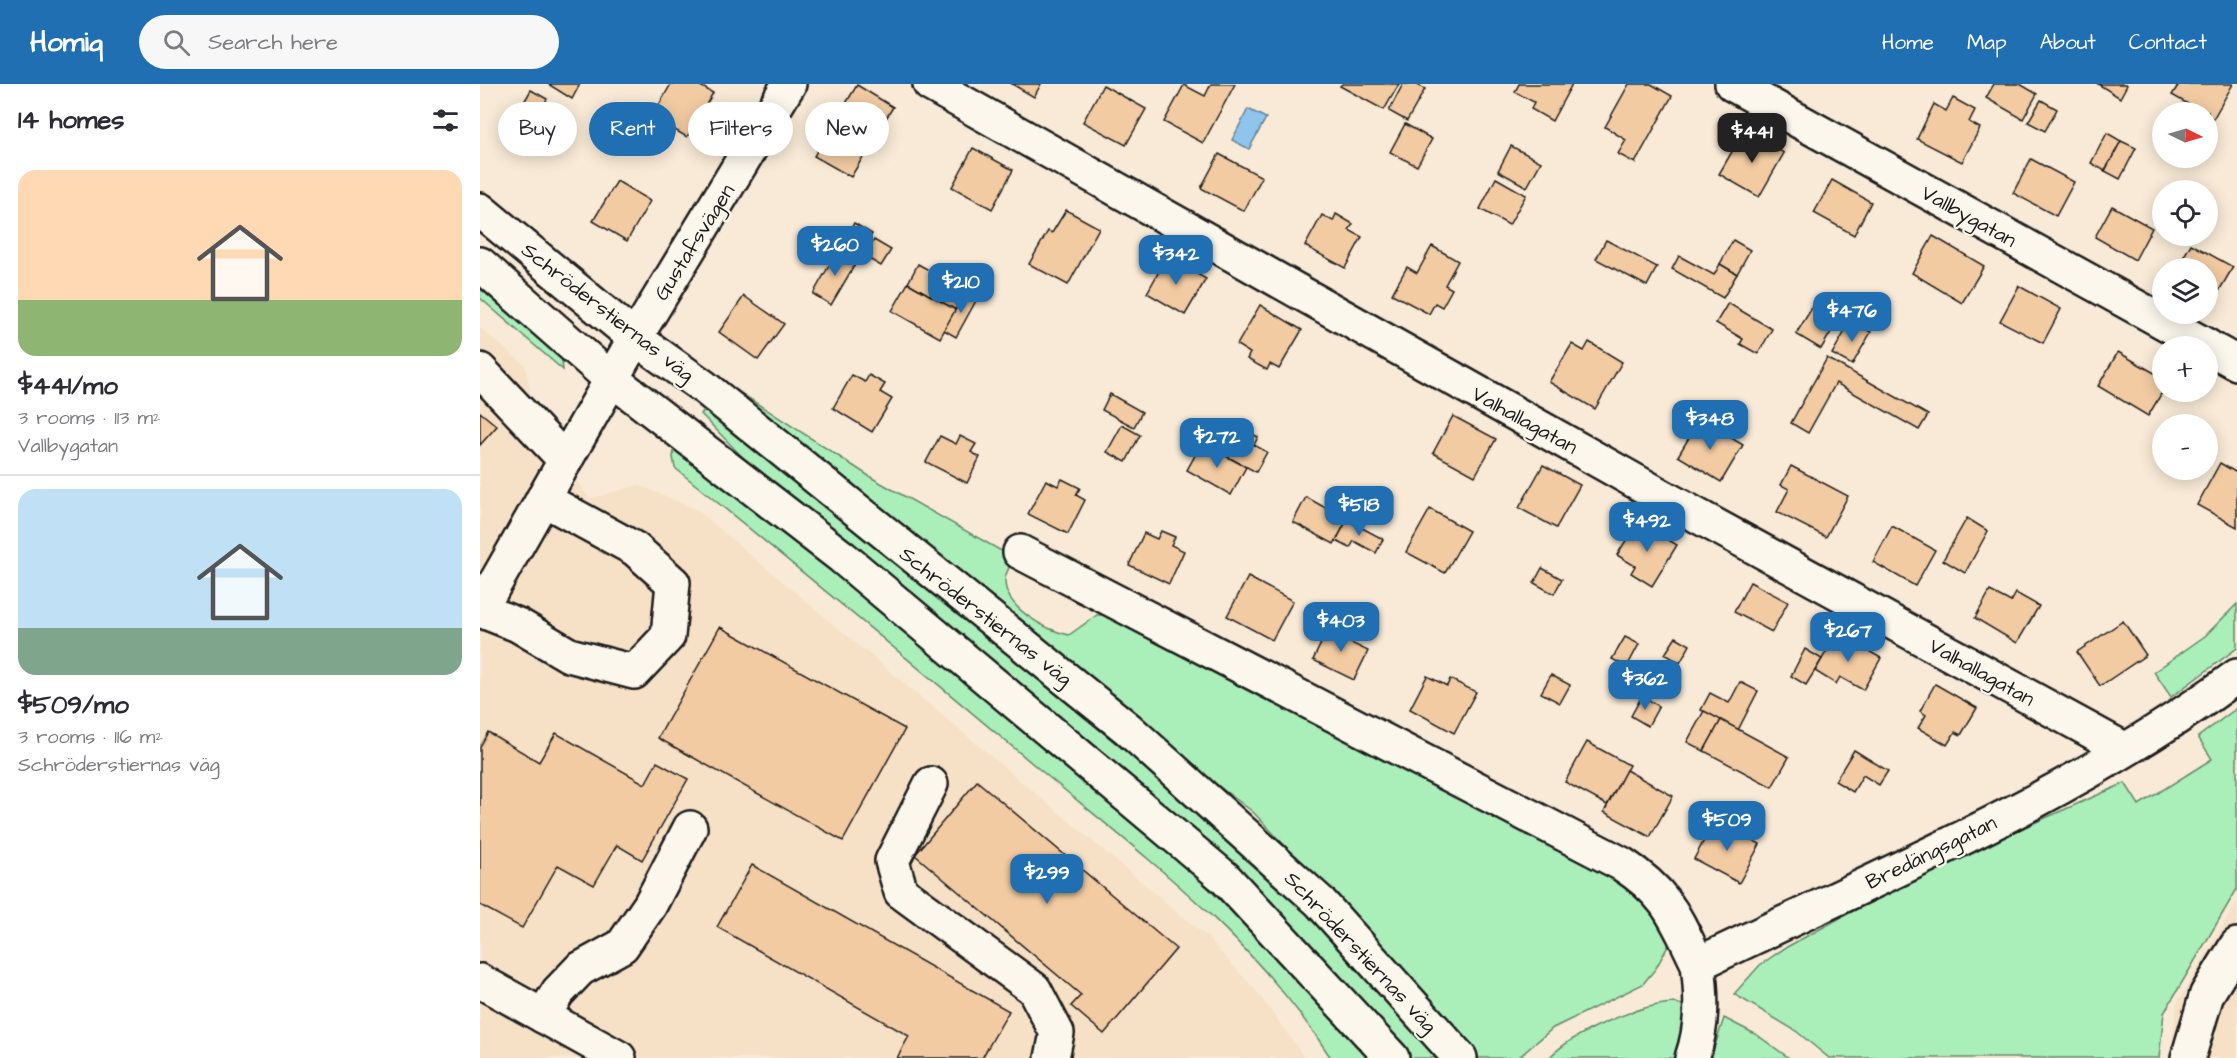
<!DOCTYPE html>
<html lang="en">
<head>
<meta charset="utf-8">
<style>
  body { margin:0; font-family:"Architects Daughter",sans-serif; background:#f7f7f7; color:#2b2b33; height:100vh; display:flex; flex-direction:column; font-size:22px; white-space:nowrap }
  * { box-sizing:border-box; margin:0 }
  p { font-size:20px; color:#7c7c81 }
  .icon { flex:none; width:33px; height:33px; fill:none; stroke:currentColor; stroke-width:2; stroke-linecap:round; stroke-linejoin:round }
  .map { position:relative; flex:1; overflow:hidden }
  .panel { display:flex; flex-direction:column; background:#fff; width:480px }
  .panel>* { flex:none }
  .top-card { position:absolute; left:18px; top:18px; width:570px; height:54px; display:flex; gap:12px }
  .needle { width:39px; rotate:95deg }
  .tools { position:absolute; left:1672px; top:18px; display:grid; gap:12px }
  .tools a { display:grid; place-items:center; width:66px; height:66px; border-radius:50%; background:#fff; box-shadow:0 3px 15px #0003; font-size:30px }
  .price { position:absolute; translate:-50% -51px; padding:0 14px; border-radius:12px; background:#1f6fb2; color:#fff; font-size:20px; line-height:39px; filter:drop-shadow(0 2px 3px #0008) }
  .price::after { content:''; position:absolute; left:50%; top:36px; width:18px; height:14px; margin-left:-9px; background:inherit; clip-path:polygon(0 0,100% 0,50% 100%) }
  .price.selected { background:#222; color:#fff }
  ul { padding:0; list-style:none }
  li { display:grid; align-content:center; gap:12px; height:318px; padding:0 18px }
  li+li { border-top:2px solid #e1e1e2 }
  li span { display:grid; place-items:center; height:186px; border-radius:18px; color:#555 }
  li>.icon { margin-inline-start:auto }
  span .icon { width:108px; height:108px; fill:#fffc; stroke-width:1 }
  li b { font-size:26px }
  h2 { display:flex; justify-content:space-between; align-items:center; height:72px; padding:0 18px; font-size:26px }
  .chip { padding:0 21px; border-radius:27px; background:#fff; box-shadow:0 3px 15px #0003; font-size:21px; line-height:54px }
  .chip.selected { background:#1f6fb2; color:#fff }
  header { display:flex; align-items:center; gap:36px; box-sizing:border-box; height:84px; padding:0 30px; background:#1f6fb2; color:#fff }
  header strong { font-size:28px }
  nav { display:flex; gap:33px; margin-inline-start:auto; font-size:21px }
  .search { width:420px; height:54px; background:#f7f7f7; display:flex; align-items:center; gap:15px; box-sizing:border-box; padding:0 21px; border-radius:33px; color:#7c7c81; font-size:22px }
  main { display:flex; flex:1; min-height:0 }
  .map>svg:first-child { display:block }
  .built { fill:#f6e1c6 }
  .green { fill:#aaefb9; stroke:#63866a; stroke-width:1.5 }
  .water { fill:#8fc4ed; stroke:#618199; stroke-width:1.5 }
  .building { fill:#f2cba2; stroke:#1c1c1c; stroke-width:1.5 }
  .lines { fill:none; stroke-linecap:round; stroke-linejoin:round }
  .minor-casing { stroke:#1c1c1c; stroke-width:38 }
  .minor { stroke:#fbf7ec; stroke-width:33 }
  .labels { text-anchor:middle; stroke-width:4.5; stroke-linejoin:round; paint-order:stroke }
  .street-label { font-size:21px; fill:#1c1c1c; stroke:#fbf7ec }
</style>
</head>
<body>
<header>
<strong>Homiq</strong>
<div class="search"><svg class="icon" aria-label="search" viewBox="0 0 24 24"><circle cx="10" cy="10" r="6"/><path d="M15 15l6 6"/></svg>Search here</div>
<nav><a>Home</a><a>Map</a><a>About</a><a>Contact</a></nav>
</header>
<main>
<section class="panel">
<h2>14 homes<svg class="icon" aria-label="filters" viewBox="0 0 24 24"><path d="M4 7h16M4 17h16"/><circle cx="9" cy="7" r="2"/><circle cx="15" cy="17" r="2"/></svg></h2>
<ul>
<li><span style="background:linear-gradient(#ffd9b3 70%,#8fb573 0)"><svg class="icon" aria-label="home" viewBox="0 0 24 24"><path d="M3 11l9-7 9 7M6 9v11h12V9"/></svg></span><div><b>$441/mo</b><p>3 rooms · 113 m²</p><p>Vallbygatan</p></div></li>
<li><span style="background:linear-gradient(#bfe0f5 75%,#7fa58c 0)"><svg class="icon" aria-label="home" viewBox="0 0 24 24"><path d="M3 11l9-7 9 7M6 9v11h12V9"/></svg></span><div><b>$509/mo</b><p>3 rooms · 116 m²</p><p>Schröderstiernas väg</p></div></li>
</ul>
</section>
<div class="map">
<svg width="1757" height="974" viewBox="0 0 1757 974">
  <rect width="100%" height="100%" fill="#f8ead6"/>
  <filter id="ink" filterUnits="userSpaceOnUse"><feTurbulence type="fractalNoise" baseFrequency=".0167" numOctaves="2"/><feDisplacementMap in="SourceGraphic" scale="12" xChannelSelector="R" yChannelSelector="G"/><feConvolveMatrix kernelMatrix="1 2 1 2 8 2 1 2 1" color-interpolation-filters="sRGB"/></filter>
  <g filter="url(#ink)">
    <g class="built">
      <polygon points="0,244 45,281 55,332 109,415 159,401 217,426 727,853 778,909 825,974 0,974"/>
      <polygon points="1757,818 1757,974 1690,974 1697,919"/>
    </g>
    <g class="green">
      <polygon points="0,191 81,269 83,286 0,214"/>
      <path d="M250 302 392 394 534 474C531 480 525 489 525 496 524 524 566 546 589 551L617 531H624L1140 795 1194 851 1176 884 1163 900 1073 944 1038 974H995L866 826 773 728 684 661 308 353Z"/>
      <polygon points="226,323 789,785 961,974 925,974 274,385 221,330"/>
      <path d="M196 356 713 789 789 865 887 974H851C773 853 668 775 559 685 439 584 317 483 195 384L193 373Z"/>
      <polygon points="1757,520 1757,564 1691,613 1674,588 1725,552"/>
      <polygon points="1757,624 1757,805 1684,929 1679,974 1349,974 1316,947 1254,910 1280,881 1305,864 1456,782 1645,699 1659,721 1732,675 1718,653"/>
      <path d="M1195 919 1217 925 1199 974H1069C1092 949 1160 920 1195 919Z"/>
      <polygon points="1244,934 1277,951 1309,974 1231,974"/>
    </g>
    <polygon class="water" points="768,25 786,34 769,65 752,56"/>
    <g class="building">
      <polygon points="68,0 100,0 92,15"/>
      <polygon points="191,0 217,0 233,9 207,53 172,33"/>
      <polygon points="532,0 561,0 554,13"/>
      <polygon points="731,0 755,0 723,59 684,38 704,1 725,12"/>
      <polygon points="862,0 919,0 904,26 860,2"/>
      <polygon points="923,0 936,0 945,5 927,37 909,27"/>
      <polygon points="1039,0 1092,0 1072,37 1051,25 1054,18 1035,8"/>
      <polygon points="1149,0 1171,0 1192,12 1155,79 1138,70 1146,56 1125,43"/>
      <polygon points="1514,0 1540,0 1557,10 1543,35 1506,14"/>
      <polygon points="1618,0 1646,0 1647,1 1640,14"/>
      <polygon points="1699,0 1753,0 1733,35 1728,32 1728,28 1722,28 1692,11"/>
      <polygon points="377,1 413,23 371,93 334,72"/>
      <polygon points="623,1 666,25 646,61 603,38"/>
      <polygon points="51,6 67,15 58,31 63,34 55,49 33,37"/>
      <polygon points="1473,14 1495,26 1489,38 1500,44 1482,78 1437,55 1454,20 1466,27"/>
      <polygon points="1561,16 1577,25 1565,47 1548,38"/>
      <polygon points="925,40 952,55 937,82 910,68"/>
      <polygon points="1264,47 1304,69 1279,113 1239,90"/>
      <polygon points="1627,49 1641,57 1625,87 1611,79"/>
      <polygon points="1641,57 1656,64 1640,95 1625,87"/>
      <polygon points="1031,62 1061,78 1047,103 1018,87"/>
      <polygon points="493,64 533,86 512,125 472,103"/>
      <polygon points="739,70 782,93 764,127 721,104"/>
      <polygon points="1551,75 1594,98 1576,132 1533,109"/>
      <polygon points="1016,94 1046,111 1029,141 1000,125"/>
      <polygon points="1352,96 1391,118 1374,151 1334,129"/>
      <polygon points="137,97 170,117 147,157 113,137"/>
      <polygon points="1632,122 1672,144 1655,176 1615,153"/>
      <polygon points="586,126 619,144 588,201 549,180 568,147 572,149"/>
      <polygon points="856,130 873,140 869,146 882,153 865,184 825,162 842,131 853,137"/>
      <polygon points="374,139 392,150 377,173 360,162"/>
      <polygon points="1453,152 1504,182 1482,219 1432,189"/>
      <polygon points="394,156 411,166 401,182 384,172"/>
      <polygon points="1126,156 1177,183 1167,202 1116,175"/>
      <polygon points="1253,156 1270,166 1257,190 1240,180"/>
      <polygon points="1711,160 1753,183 1732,219 1728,217 1728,184 1697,184"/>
      <polygon points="952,162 978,177 965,201 972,205 962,223 955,219 949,230 912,210 927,183 937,189"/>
      <polygon points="358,166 377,177 351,221 333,210"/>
      <polygon points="1199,172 1234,191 1240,180 1257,190 1243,214 1192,185"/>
      <polygon points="687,173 726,195 705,231 667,209"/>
      <polygon points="438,180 486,207 476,226 428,199"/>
      <polygon points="428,199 476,226 460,254 412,227"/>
      <polygon points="1539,202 1581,225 1563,259 1520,237"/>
      <polygon points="486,207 498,213 476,253 464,246"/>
      <polygon points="264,212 304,240 278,276 239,248"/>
      <polygon points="1248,219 1292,245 1278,270 1260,260 1263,255 1236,239"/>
      <polygon points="780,221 822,246 799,285 790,280 787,286 767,275 770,269 757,261"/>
      <polygon points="1333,222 1358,236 1341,265 1316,250"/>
      <polygon points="1371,237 1391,248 1372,281 1352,270"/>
      <polygon points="1109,258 1142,278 1115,325 1069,298 1092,260 1104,267"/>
      <polygon points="1638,268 1683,294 1683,307 1668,332 1618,302"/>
      <polygon points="1347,274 1448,331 1439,346 1356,299 1328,349 1311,339"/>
      <polygon points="372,291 385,298 389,291 405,300 400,308 412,315 392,348 353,324"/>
      <polygon points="630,310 662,328 654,343 622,326"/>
      <polygon points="0,328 17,342 0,361"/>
      <polygon points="973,332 1016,355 995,392 953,369"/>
      <polygon points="1220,335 1263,361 1241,398 1198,372"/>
      <polygon points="750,337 778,353 774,361 787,368 776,388 735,366"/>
      <polygon points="642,341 660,351 646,378 627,368"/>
      <polygon points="460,352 476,360 480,352 496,360 491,368 500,373 487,399 446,378"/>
      <polygon points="722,359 766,383 751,411 707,386"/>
      <polygon points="1740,379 1757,389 1757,443 1717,421"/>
      <polygon points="1063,381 1100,401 1076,444 1039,424"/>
      <polygon points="1311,382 1368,412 1346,453 1297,428 1309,405 1301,401"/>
      <polygon points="582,395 600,404 596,411 605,416 588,450 548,430 566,396 578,402"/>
      <polygon points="826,413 867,436 854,460 813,438"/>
      <polygon points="950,425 989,447 965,489 926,468"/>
      <polygon points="1487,434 1508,447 1485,489 1463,476"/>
      <polygon points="867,436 903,455 896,469 874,457 870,464 856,457"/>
      <polygon points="1158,437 1197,461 1172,502 1151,489 1155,482 1137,471"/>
      <polygon points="1412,442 1455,466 1435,502 1393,478"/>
      <polygon points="681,447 695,453 691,461 704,467 689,500 649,481 664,449 677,455"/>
      <polygon points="1062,484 1082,495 1074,510 1054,499"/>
      <polygon points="768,493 813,517 792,556 747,532"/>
      <polygon points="1270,498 1308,518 1292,548 1254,528"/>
      <polygon points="1510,507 1531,518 1536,509 1559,522 1537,559 1495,534"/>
      <polygon points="1643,537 1666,571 1620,602 1597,568"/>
      <polygon points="860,540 874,547 869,558 888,567 874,596 833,576 847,547 855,551"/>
      <polygon points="240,543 425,645 363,757 178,654"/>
      <polygon points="1357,549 1401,574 1383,606 1360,593 1356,600 1335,587"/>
      <polygon points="1145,553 1159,560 1147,583 1132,575"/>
      <polygon points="1196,553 1210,561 1200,579 1185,570"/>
      <polygon points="1325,565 1342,575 1326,601 1311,592"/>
      <polygon points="1071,591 1090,601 1080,619 1061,609"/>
      <polygon points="947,592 967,602 970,595 996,608 974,649 930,625"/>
      <polygon points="1260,598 1278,607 1258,646 1221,626 1230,609 1249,619"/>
      <polygon points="1455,600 1497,624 1481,651 1475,648 1467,661 1438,644 1446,631 1440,627"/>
      <polygon points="1162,612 1179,622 1168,642 1151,632"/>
      <polygon points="1224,627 1241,636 1224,667 1207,658"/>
      <polygon points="1241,636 1309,673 1292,703 1224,667"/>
      <polygon points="8,648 59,678 76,649 165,700 177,678 208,695 162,776 137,761 114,801 78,781 42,844 0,821 0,663"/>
      <polygon points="1107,658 1149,681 1127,721 1085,698"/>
      <polygon points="1374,666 1408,687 1399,701 1383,691 1373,708 1355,697"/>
      <polygon points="1146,686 1193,712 1170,753 1124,728"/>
      <polygon points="497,697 696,865 624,950 591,922 601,911 435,771"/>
      <polygon points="1235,736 1280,760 1259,799 1214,775"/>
      <polygon points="272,781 529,927 502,974 417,974 429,952 237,843"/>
    </g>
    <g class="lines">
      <defs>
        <g id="minor">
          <polyline points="450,0 1185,414 1644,665"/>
          <polyline points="1252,0 1727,262"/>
          <polyline points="0,126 155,254 224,303 648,645 840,818 980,974"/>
          <polyline points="0,180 124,289 362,473 745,794 912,974"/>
          <polyline points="1728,263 1757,279"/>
          <polyline points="0,286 85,376"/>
          <path d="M540 468 1142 780C1188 810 1195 833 1218 880"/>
          <polyline points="0,526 155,254 309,0"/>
          <polyline points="0,526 38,541 89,571 154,588 188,552 193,499 155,465 63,415"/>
          <polyline points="451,700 412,777 421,808 554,905 577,949 572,974"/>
          <polyline points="0,897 139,974"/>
          <polyline points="63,932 78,908 100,885 142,862 170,821 210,744"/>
          <path d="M1212 974C1223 942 1222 913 1218 880 1400 792 1593 713 1757 592"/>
          <polyline points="1708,974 1727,910 1757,861"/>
        </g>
      </defs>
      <use href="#minor" class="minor-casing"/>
      <use href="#minor" class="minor"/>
    </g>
  </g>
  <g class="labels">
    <g class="street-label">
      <text transform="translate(1489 132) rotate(29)" y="7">Vallbygatan</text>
      <text transform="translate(214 158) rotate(-58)" y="7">Gustafsvägen</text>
      <text transform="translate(128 228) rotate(38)" y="7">Schröderstiernas väg</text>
      <text transform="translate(1045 336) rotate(29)" y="7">Valhallagatan</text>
      <text transform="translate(506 532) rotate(38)" y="7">Schröderstiernas väg</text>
      <text transform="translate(1502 588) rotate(29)" y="7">Valhallagatan</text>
      <text transform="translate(1451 768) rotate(-26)" y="7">Bredängsgatan</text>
      <text transform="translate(881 868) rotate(47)" y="7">Schröderstiernas väg</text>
    </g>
  </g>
</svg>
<div class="tools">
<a><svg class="needle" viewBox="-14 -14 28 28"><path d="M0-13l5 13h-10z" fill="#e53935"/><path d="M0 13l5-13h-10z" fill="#7c7c81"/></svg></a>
<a><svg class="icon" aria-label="locate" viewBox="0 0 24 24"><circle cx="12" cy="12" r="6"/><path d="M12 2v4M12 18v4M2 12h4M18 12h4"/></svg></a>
<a><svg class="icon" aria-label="layers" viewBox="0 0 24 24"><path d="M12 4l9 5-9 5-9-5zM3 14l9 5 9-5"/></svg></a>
<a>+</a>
<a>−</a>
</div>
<b class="price selected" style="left:1272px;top:80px">$441</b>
<b class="price" style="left:355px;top:193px">$260</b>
<b class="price" style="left:696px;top:202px">$342</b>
<b class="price" style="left:481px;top:230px">$210</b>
<b class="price" style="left:1372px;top:259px">$476</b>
<b class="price" style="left:1230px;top:367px">$348</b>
<b class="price" style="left:737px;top:385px">$272</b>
<b class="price" style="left:879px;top:453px">$518</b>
<b class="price" style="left:1167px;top:469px">$492</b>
<b class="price" style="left:861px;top:569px">$403</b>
<b class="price" style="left:1368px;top:579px">$267</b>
<b class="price" style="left:1165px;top:627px">$362</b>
<b class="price" style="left:1247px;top:768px">$509</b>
<b class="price" style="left:567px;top:821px">$299</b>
<div class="top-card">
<a class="chip">Buy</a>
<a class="chip selected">Rent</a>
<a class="chip">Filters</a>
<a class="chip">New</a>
</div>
</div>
</main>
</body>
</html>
